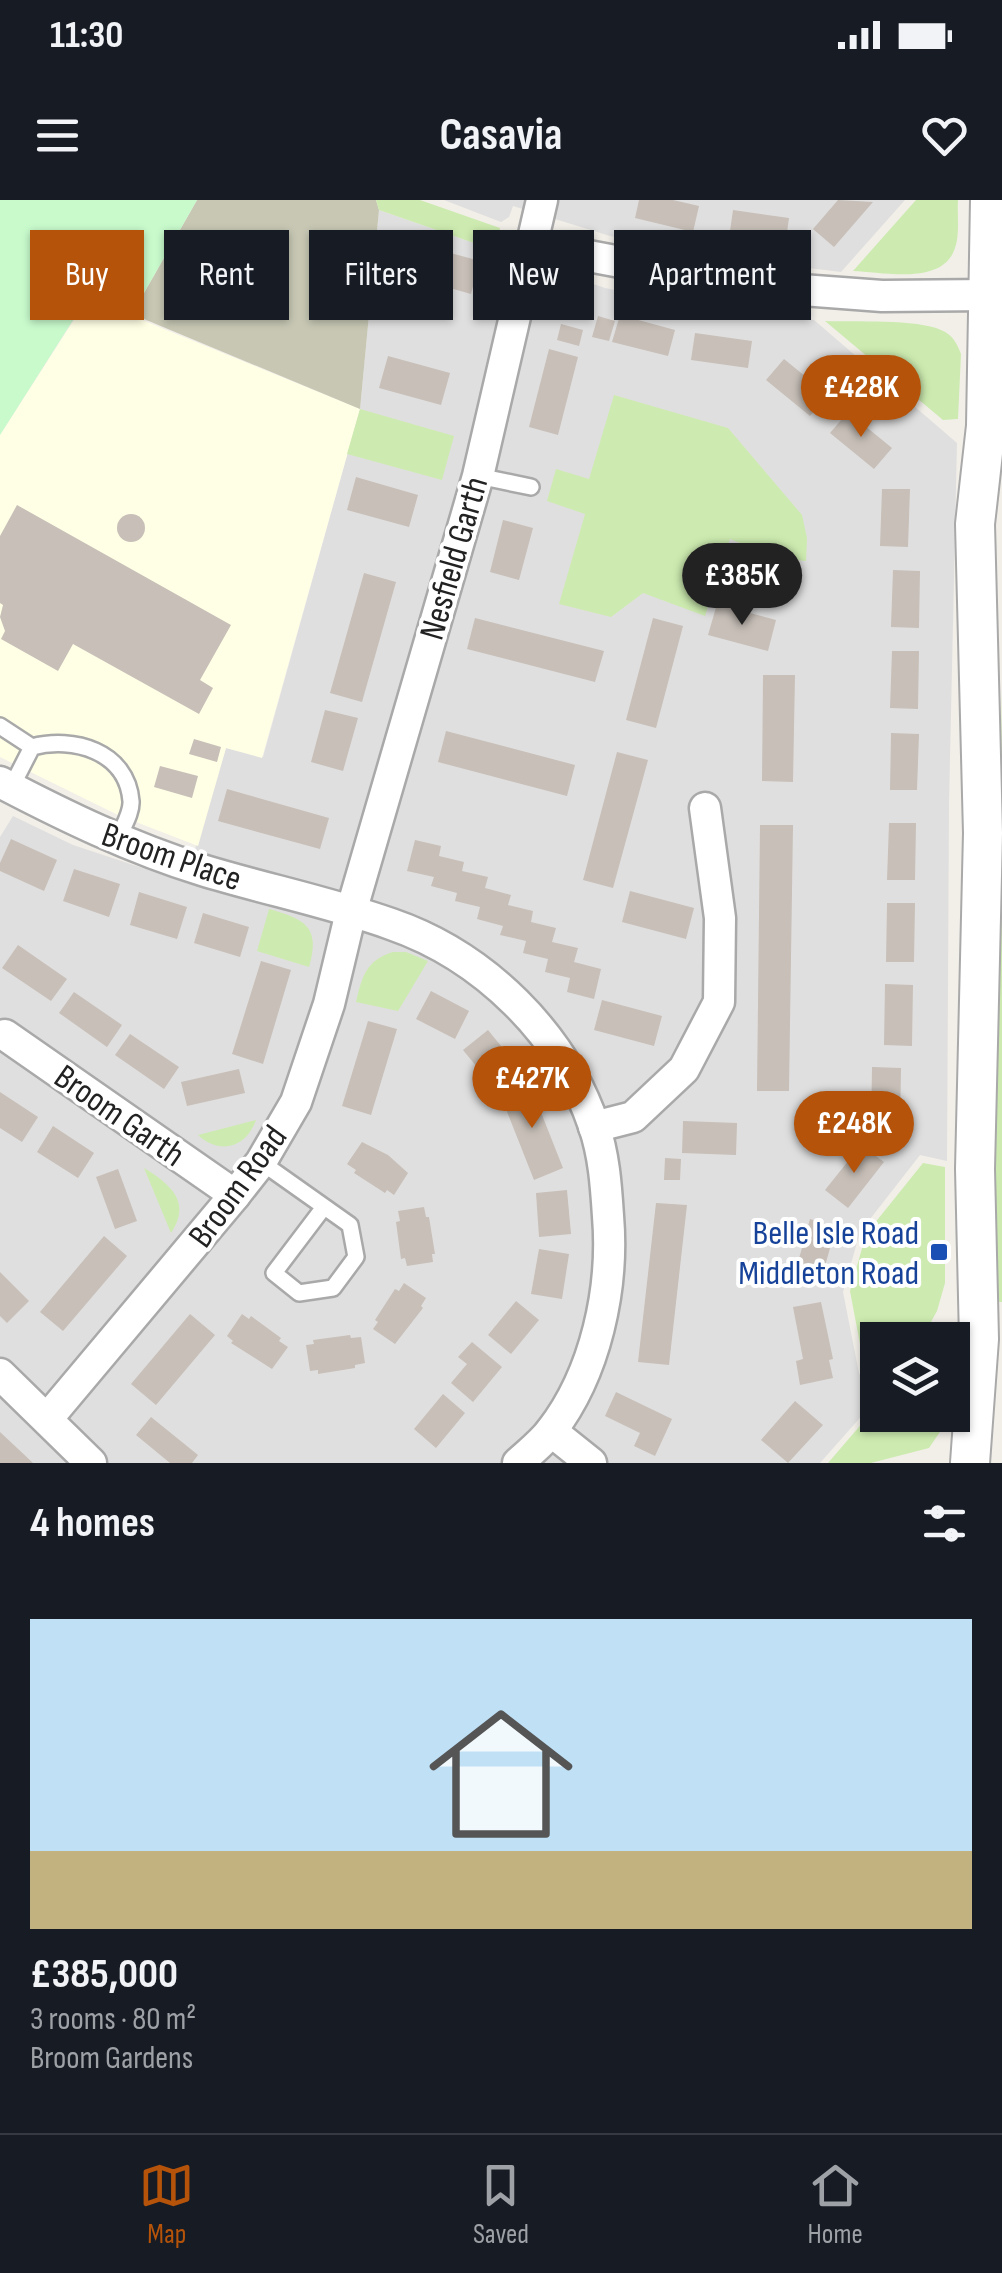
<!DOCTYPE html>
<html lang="en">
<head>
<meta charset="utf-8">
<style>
  body { margin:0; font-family:"Sofia Sans Condensed",sans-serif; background:#20242c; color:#f1f3f6; height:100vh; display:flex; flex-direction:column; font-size:38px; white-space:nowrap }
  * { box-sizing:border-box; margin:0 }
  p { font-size:32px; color:#9ea1a6 }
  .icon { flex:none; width:55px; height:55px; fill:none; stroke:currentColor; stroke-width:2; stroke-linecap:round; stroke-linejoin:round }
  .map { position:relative; height:1263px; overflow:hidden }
  .drawer { display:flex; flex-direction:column; background:#171b24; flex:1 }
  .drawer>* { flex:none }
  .hud { position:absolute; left:30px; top:30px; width:942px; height:90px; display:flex; gap:20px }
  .fabs { position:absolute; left:860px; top:1122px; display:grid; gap:20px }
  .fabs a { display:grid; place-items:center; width:110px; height:110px; border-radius:0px; background:#171b24; box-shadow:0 2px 8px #0004; font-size:50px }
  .price { position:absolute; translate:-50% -85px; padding:0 22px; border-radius:35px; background:#b45309; color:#fff; font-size:32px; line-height:65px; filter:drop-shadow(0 2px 5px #0008) }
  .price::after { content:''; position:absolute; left:50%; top:60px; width:30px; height:22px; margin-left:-15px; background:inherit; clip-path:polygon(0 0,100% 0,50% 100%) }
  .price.on { background:#222; color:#fff }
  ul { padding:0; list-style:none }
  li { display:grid; align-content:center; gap:20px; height:530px; padding:0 30px }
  li span { display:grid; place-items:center; height:310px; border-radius:0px; color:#555 }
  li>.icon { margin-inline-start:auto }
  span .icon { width:180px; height:180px; fill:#fffc; stroke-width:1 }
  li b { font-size:42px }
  h2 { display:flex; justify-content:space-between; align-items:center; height:120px; padding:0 30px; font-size:42px }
  .pill { padding:0 35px; border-radius:0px; background:#171b24; box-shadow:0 2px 8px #0004; font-size:35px; line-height:90px }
  .pill.on { background:#b45309; color:#fff }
  .status { display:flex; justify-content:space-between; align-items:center; height:70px; padding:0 50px; background:#171b24; direction:ltr }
  .status svg { height:28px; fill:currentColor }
  header { display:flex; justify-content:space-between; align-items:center; height:130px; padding:0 30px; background:#171b24; font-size:45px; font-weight:700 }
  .tabs { display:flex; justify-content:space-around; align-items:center; height:140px; border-top:2px solid #363941; background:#171b24; font-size:28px; color:#9ea1a6 }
  .tabs a { display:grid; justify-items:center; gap:5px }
  .tabs .on { color:#b45309 }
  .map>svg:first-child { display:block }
  .residential { fill:#e0dfdf }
  .education { fill:#ffffe5 }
  .construction { fill:#c7c7b4 }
  .grass { fill:#cdebb0 }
  .park { fill:#c8facc }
  .building { fill:#c7bfb8 }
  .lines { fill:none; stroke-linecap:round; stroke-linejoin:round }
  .service-casing { stroke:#a9a9a9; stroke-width:20 }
  .minor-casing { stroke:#a9a9a9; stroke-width:35 }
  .tertiary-casing { stroke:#a9a9a9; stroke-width:42 }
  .service { stroke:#fff; stroke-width:15 }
  .minor { stroke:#fff; stroke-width:30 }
  .tertiary { stroke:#fff; stroke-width:38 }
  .transit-dot { fill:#1a4fb4; stroke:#fff; stroke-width:4 }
  .labels { text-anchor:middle; stroke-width:8; stroke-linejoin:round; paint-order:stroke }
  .street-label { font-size:35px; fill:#222; stroke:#fff }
  .transit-label { font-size:35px; fill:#164399; stroke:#fff; text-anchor:end }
</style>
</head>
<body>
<div class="status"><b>11:30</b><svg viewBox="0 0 49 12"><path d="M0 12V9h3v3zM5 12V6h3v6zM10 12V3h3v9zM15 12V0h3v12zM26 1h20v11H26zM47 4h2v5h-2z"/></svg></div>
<header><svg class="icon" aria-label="menu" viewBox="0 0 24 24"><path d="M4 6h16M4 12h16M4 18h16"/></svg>Casavia<svg class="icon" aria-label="heart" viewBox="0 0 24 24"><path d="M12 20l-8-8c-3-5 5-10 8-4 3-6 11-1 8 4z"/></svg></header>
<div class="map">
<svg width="1002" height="1263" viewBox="0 0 1002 1263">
  <rect width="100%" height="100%" fill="#f2efe9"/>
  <g class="residential">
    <polygon points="444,0 905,0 841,72 713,56 610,36 513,6 509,17 501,22"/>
    <polygon points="379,10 605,88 683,104 814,120 957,243 949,604 947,961 920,955 860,1032 843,1092 859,1173 874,1202 820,1263 0,1263 0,637 13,616 73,645 185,682 226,548 263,557 360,209"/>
  </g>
  <polygon class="education" points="88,98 360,209 262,558 226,548 198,646 118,615 0,557 0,235"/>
  <polygon class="construction" points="197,0 376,0 379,10 360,209 132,114"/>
  <g class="grass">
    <polygon points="376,0 420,0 500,28 497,51 379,10"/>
    <path d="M916 0H958C957 15 960 34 955 48 943 86 883 72 853 71Z"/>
    <path d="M825 121C853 122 918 119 941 130 952 134 957 143 961 154L958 219 943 220Z"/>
    <polygon points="614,195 728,228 802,315 807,338 806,361 778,358 730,339 705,416 643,393 611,417 559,404 585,314 547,301 556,269 589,279"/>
    <polygon points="360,209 454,236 442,280 347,254"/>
    <polygon points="1002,489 1002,1102 994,1102"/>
    <path d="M269 709C304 719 321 726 309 767L257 751Z"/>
    <path d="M393 752H406L428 761 398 811 356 802C362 777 366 760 393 752Z"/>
    <path d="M256 920C246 948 219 955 198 935Z"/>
    <polygon points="923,963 945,967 945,1083 937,1111 921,1140 878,1140 877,1194 866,1176 850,1091 866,1034"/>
    <path d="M144 968C170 984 192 1002 171 1033Z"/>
    <polygon points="877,1206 878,1215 944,1215 944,1226 929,1248 871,1263 828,1263"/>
  </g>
  <polygon class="park" points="0,0 197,0 132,114 87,98 0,235"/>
  <g class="building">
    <polygon points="639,0 673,0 699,6 693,32 635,18"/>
    <polygon points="838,0 873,2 834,47 813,29"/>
    <polygon points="733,10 789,18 785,47 729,38"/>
    <polygon points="388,36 480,61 471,94 379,68"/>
    <polygon points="620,115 675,130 668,156 612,142"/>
    <polygon points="598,116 615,121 609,141 592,137"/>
    <polygon points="561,124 583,130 579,146 557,140"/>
    <polygon points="695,133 752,141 748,168 691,160"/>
    <polygon points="549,149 578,157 558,235 529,227"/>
    <polygon points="388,156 450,173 441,205 379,188"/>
    <polygon points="784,159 828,195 810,216 766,180"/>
    <polygon points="848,212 892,248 874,269 830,233"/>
    <polygon points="356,277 418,295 409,327 347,310"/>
    <polygon points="882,289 910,289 908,347 880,346"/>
    <polygon points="17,305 231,425 200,480 213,488 199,514 73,444 58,471 1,439 5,431 0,417 3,405 0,403 0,336"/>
    <circle cx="131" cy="328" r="14"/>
    <polygon points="503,320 533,328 519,380 490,372"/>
    <polygon points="893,370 920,371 919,428 891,427"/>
    <polygon points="364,373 396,382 362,502 330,493"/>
    <polygon points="717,404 776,420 768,451 708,435"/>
    <polygon points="475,418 604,451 595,482 467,449"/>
    <polygon points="653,418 683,426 656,528 626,520"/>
    <polygon points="892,451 919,451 918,509 890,508"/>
    <polygon points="763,475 795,475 793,582 762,581"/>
    <polygon points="325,510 358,518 343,571 311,562"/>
    <polygon points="446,531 575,565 567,596 438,562"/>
    <polygon points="891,533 919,534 917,590 890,590"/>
    <polygon points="194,539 221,547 217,562 189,554"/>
    <polygon points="617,552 648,560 613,688 583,680"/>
    <polygon points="160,566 198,576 192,598 154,587"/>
    <polygon points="227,589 329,618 320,649 218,621"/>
    <polygon points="889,623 916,623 915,680 887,680"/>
    <polygon points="760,625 793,625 789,891 757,891"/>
    <polygon points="11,639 57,660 44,691 0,671 0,663"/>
    <polygon points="415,640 441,646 439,656 464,662 462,671 488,677 485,688 511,695 508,705 533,711 531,722 556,728 552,742 578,748 574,762 601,769 594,799 567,792 570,778 545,772 548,759 523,753 526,741 500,735 503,726 477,719 480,707 455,701 457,693 431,686 434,677 407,671"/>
    <polygon points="74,669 120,684 109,717 63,701"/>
    <polygon points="630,691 694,708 686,739 622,722"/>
    <polygon points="139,692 187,707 177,739 130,725"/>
    <polygon points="887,703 915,703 914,762 886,762"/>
    <polygon points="203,713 249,727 240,757 194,743"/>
    <polygon points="18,745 67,779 51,801 2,768"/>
    <polygon points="261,761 291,770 263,864 232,854"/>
    <polygon points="885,784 913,785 912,846 884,845"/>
    <polygon points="431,791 469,811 455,839 416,819"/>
    <polygon points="74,792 122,825 107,847 59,813"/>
    <polygon points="602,800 662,816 654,846 594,830"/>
    <polygon points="368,821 397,829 371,915 342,906"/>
    <polygon points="488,830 515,863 490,883 463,850"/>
    <polygon points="130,834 179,867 164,889 115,855"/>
    <polygon points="872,867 901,868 900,927 871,926"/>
    <polygon points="239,869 245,893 187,906 181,882"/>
    <polygon points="529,882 563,968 534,980 500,894"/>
    <polygon points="0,892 38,917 22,942 0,928"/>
    <polygon points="683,921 737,923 736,955 682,953"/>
    <polygon points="53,926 94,953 78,978 37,952"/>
    <polygon points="362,942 388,955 408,973 394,995 387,990 385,993 354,973 356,970 347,964"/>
    <polygon points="861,945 884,962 848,1008 825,990"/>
    <polygon points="665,958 681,959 680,980 664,980"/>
    <polygon points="118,969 137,1021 115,1029 96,977"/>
    <polygon points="567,990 571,1034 539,1037 536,993"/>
    <polygon points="656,1003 687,1005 669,1165 638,1162"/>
    <polygon points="424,1007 426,1017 429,1017 435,1054 432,1054 433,1062 407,1066 405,1058 401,1059 396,1022 400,1021 398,1011"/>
    <polygon points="810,1019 836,1027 821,1080 795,1073"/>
    <polygon points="104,1036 127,1056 63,1131 40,1112"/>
    <polygon points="539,1049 569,1054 562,1099 531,1094"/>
    <polygon points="0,1072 29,1101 7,1123 0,1116"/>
    <polygon points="404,1083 426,1098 421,1106 423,1108 395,1144 373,1129 378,1122 375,1120 395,1089 399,1091"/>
    <polygon points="516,1101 539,1120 511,1154 488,1135"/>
    <polygon points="821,1102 833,1159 829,1160 833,1178 800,1185 796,1161 803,1159 793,1107"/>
    <polygon points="190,1114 215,1135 156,1205 131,1184"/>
    <polygon points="242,1114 249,1119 251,1116 281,1138 279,1141 288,1147 272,1169 231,1143 233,1141 227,1136"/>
    <polygon points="350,1135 351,1138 361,1137 365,1163 355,1165 355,1168 318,1174 318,1170 310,1171 306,1145 314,1144 313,1140"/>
    <polygon points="472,1142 502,1167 473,1202 451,1183 467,1164 458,1157"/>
    <polygon points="616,1192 672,1219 655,1256 634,1246 640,1233 605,1216"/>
    <polygon points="443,1194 465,1213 436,1248 414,1229"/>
    <polygon points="795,1201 823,1225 788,1263 761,1240"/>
    <polygon points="151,1217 198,1255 192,1263 170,1263 136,1235"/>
    <polygon points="0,1232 16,1247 33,1263 0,1263"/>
  </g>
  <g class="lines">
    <defs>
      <g id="service">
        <polyline points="478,276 531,287"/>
        <polyline points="0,526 32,547"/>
        <path d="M11 588 32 547C73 536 127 551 131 601 132 613 122 628 118 639"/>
        <polyline points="261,962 350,1025 356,1057 333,1088 299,1093 274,1073 324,1007"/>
      </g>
      <g id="minor">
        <polyline points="530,45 748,86 882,96 989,95"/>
        <path d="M0 582C65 616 131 648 202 670 264 689 329 702 391 724 484 756 563 834 594 926 604 955 606 985 608 1016 614 1088 596 1173 551 1231 542 1243 529 1253 518 1263"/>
        <polyline points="5,835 235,995"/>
        <polyline points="594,927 633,917 684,869 719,802 720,718 705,608"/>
        <polyline points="0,1174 91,1263"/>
        <polyline points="47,1219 235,995 261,962 296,902 329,804 351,712 478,276 542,0"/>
        <polyline points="551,1231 591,1263"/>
      </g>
      <polyline id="tertiary" points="970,1263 979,1139 975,969 983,633 975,324 986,226 990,0"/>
    </defs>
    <use href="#service" class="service-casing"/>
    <use href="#minor" class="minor-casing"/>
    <use href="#tertiary" class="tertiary-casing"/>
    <use href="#service" class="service"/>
    <use href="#minor" class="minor"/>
    <use href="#tertiary" class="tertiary"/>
  </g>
  <rect class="transit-dot" x="929" y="1042" width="20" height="20" rx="5"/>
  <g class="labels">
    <g class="street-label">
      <text transform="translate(453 358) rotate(-74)" y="12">Nesfield Garth</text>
      <text transform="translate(172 656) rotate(19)" y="12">Broom Place</text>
      <text transform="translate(120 915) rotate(35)" y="12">Broom Garth</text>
      <text transform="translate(237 986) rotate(-54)" y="12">Broom Road</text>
    </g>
    <g class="transit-label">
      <text x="919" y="1044">Belle Isle Road<tspan x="919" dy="40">Middleton Road</tspan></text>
    </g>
  </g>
</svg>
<div class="fabs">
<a><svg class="icon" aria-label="layers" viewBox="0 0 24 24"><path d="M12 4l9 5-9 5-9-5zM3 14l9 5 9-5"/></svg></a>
</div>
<b class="price" style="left:861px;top:240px">£428K</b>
<b class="price on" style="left:742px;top:428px">£385K</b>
<b class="price" style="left:532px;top:931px">£427K</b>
<b class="price" style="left:854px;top:976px">£248K</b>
<div class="hud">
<a class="pill on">Buy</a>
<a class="pill">Rent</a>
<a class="pill">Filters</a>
<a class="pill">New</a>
<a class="pill">Apartment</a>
</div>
</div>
<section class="drawer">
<h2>4 homes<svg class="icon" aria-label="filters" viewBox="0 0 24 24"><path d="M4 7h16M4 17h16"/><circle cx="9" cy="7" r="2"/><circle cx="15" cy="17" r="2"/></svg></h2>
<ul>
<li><span style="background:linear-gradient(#bfe0f5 75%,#c2b280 0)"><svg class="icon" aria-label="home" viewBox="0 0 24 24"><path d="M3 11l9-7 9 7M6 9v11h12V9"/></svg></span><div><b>£385,000</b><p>3 rooms · 80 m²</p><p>Broom Gardens</p></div></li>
</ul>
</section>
<nav class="tabs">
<a class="on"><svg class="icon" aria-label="map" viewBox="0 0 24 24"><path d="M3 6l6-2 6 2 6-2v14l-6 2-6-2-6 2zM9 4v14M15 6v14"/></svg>Map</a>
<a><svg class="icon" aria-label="saved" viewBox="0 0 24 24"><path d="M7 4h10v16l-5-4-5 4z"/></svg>Saved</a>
<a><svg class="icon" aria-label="home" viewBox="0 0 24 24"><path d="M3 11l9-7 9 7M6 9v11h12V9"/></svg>Home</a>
</nav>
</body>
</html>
